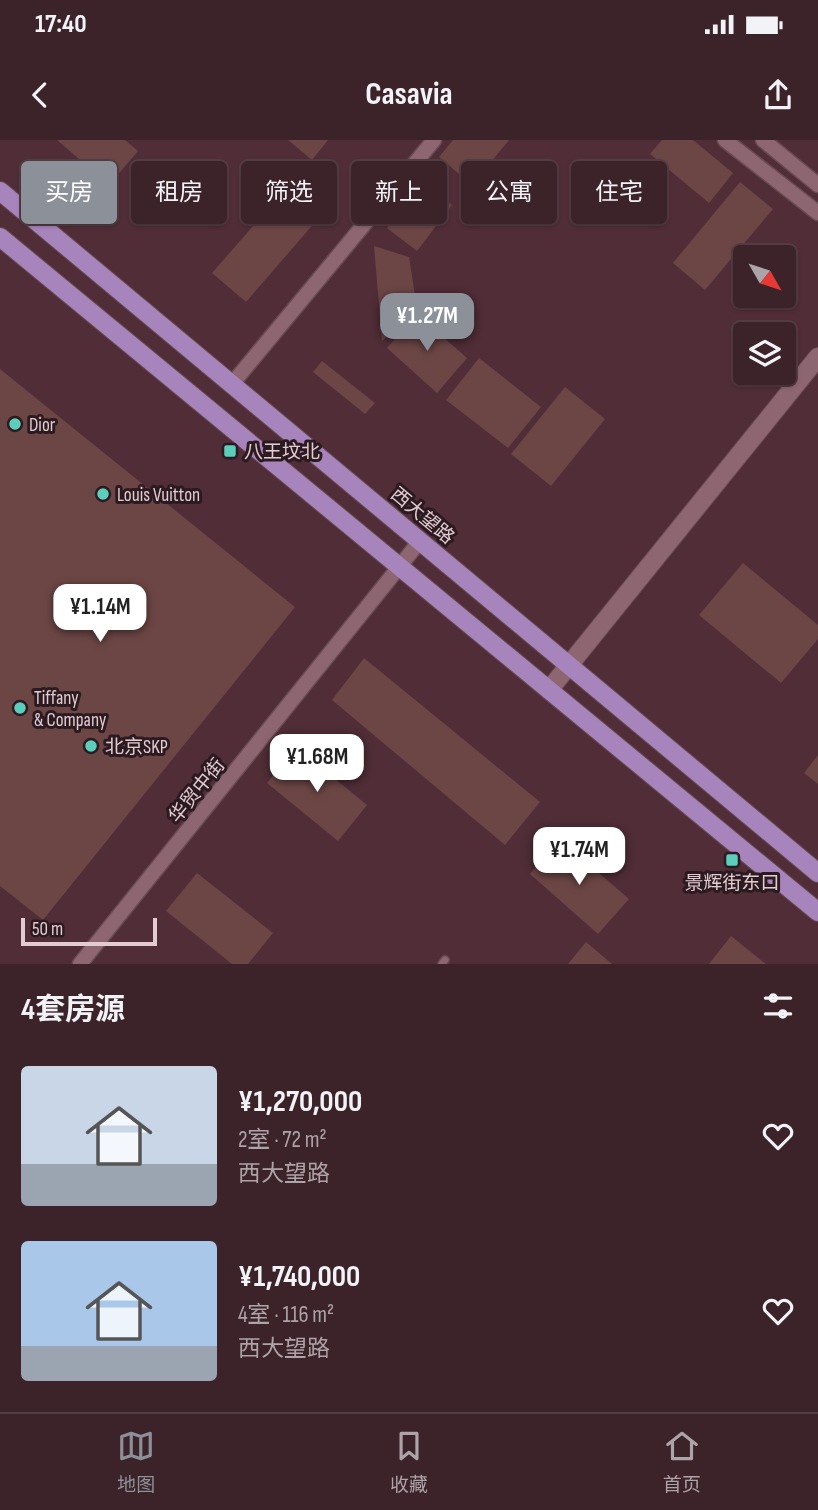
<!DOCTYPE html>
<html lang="zh">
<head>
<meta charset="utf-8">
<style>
  body { margin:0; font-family:"Sofia Sans Condensed","Noto Sans SC",sans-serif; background:#432a31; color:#f1f3f6; height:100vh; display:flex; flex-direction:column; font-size:26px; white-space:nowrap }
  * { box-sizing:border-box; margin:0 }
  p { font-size:23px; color:#aca4a8 }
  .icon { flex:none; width:38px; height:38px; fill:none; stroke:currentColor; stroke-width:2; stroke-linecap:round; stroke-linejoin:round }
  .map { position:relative; height:824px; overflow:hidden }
  .details { display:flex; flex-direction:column; background:#3c2229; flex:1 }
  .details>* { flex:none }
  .banner { position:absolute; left:21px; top:21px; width:777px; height:63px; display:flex; gap:14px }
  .needle { width:46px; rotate:129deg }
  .controls { position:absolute; left:733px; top:105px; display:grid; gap:14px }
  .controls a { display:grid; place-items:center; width:63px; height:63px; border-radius:7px; background:#3c2229; box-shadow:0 2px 5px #0004,0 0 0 2px #553f46; font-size:35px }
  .scale { position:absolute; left:21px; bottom:18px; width:136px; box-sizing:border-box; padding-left:7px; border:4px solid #e2cbd1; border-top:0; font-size:19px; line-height:24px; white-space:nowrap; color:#e2cbd1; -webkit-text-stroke:5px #2b1b20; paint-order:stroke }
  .price { position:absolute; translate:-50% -60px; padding:0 16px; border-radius:14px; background:#fff; color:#222; font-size:23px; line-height:46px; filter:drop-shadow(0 2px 4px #0008) }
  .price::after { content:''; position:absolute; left:50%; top:42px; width:21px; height:16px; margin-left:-10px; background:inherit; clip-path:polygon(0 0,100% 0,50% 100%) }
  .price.current { background:#8c9099; color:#fff }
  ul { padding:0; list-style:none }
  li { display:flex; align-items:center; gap:21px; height:175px; padding:0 21px }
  li span { display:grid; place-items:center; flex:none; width:196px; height:140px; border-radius:7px; color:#555 }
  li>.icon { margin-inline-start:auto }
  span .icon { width:84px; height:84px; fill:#fffc; stroke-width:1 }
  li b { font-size:30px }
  h2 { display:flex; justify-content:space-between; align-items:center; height:84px; padding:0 21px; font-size:30px }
  .chip { padding:0 24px; border-radius:7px; background:#3c2229; box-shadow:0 2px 5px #0004,0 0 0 2px #553f46; font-size:24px; line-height:63px }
  .chip.current { background:#8c9099; color:#fff }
  .status { display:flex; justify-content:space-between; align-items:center; height:49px; padding:0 35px; background:#3c2229; direction:ltr }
  .status svg { height:19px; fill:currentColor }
  header { display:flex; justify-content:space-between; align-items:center; height:91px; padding:0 21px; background:#3c2229; font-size:32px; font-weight:700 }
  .dock { display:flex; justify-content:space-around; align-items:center; height:98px; border-top:2px solid #553f46; background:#3c2229; font-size:19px; color:#aca4a8 }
  .dock a { display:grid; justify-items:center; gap:4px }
  .dock .current { color:#8c9099 }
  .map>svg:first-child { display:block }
  .building { fill:#6c4645 }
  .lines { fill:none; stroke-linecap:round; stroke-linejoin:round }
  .lane-casing { stroke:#694b54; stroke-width:10 }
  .street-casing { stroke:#694b54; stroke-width:17 }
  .secondary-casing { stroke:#694b54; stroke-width:20 }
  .primary-casing { stroke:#694b54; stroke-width:20 }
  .lane { stroke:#8e6671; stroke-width:7 }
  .street { stroke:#8e6671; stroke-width:14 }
  .secondary { stroke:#8e6671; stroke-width:18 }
  .primary { stroke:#a884bd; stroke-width:18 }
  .poi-dot { fill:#5bcebc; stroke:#2b1b20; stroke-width:2.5 }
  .labels { text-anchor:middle; stroke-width:6; stroke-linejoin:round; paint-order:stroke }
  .poi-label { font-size:19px; fill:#e2cbd1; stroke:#2b1b20; text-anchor:start }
  .street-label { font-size:19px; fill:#e2cbd1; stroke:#2b1b20 }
</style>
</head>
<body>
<div class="status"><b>17:40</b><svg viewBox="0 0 49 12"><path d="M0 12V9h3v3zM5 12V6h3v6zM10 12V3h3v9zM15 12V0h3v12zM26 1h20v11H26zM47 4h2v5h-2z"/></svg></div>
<header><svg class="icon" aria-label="back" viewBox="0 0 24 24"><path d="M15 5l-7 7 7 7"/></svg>Casavia<svg class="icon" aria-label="share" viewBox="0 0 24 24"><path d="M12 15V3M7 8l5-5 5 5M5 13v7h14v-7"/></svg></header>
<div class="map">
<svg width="818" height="824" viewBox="0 0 818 824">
  <rect width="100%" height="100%" fill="#502d37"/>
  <g class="building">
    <polygon points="57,0 125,0 138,11 109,45"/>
    <polygon points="288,0 328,0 312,20"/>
    <polygon points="453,0 509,0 472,45 439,17"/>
    <polygon points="662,0 693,0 733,33 709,63 650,14"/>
    <polygon points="422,42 452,65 417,111 387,88"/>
    <polygon points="740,42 773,69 705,150 673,123"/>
    <polygon points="290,44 323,73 246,162 212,133"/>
    <polygon points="374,106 409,117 417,168 382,201"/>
    <polygon points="417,174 467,218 437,253 387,208"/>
    <polygon points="479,218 541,267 508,308 446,260"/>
    <polygon points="322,221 375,263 365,274 313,232"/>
    <polygon points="0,229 295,467 43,780 0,746"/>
    <polygon points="565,247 605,279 551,346 511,314"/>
    <polygon points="743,423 818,485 818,499 781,543 699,475"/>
    <polygon points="364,518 540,662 505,705 332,560"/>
    <polygon points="296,607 367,665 338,701 267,643"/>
    <polygon points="818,615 818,644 804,633"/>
    <polygon points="560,699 629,759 598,794 530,734"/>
    <polygon points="197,733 273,793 248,824 232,824 166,771"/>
    <polygon points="731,796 766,824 709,824"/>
    <polygon points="586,802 612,824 568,824"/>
  </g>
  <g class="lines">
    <defs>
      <polyline id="lane" points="442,824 445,820"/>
      <g id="street">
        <polyline points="725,0 818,73"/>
        <polyline points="763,0 818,45"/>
        <polyline points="232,244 434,0"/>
        <polyline points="80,824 420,401"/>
      </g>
      <polyline id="secondary" points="549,550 818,217"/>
      <g id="primary">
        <polyline points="0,51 818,733"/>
        <polyline points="0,97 818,772"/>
      </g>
    </defs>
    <use href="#lane" class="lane-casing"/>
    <use href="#street" class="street-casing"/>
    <use href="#secondary" class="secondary-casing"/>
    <use href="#primary" class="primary-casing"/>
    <use href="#lane" class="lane"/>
    <use href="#street" class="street"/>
    <use href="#secondary" class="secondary"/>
    <use href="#primary" class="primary"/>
  </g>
  <g class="poi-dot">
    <circle cx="15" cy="284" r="7"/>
    <rect x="223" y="304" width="14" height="14" rx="3.5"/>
    <circle cx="103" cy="354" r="7"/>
    <circle cx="20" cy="568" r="7"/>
    <circle cx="91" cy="606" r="7"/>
    <rect x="725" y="713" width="14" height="14" rx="3.5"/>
  </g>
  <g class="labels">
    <g class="poi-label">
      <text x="29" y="291">Dior</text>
      <text x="244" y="318">八王坟北</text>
      <text x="117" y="361">Louis Vuitton</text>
      <text x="34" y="564">Tiffany<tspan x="34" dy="22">&amp; Company</tspan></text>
      <text x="105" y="613">北京SKP</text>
      <text x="732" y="749" text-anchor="middle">景辉街东口</text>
    </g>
    <g class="street-label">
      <text transform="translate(423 375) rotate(40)" y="7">西大望路</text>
      <text transform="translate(196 650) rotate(-51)" y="7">华贸中街</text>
    </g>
  </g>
</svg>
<div class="controls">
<a><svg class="needle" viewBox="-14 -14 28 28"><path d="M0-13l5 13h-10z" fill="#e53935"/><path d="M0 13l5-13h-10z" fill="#aca4a8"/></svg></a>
<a><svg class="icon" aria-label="layers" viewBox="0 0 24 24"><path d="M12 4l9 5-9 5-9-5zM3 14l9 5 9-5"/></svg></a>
</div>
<div class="scale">50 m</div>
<b class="price current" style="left:427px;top:213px">¥1.27M</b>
<b class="price" style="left:100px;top:504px">¥1.14M</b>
<b class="price" style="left:317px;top:654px">¥1.68M</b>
<b class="price" style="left:579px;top:747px">¥1.74M</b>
<div class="banner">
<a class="chip current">买房</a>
<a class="chip">租房</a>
<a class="chip">筛选</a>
<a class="chip">新上</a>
<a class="chip">公寓</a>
<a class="chip">住宅</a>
</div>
</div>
<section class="details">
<h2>4套房源<svg class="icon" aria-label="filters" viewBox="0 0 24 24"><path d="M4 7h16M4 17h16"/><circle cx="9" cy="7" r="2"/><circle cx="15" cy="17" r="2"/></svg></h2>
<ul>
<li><span style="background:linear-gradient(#c9d6e8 70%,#9aa5b1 0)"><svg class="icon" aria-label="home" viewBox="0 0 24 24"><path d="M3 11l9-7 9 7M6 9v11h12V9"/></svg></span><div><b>¥1,270,000</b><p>2室 · 72 m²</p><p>西大望路</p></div><svg class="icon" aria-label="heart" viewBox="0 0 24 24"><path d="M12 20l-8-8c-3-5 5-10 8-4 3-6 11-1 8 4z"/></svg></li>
<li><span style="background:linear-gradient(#a9c7e8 75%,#9aa5b1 0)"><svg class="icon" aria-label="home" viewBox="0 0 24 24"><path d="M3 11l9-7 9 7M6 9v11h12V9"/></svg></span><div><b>¥1,740,000</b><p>4室 · 116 m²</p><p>西大望路</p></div><svg class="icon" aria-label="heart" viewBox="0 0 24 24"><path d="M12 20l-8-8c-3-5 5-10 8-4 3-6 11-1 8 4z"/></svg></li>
</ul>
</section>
<nav class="dock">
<a class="current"><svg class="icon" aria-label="map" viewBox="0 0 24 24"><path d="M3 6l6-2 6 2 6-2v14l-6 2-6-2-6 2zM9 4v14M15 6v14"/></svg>地图</a>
<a><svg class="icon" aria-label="saved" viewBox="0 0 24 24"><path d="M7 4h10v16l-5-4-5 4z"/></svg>收藏</a>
<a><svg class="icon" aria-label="home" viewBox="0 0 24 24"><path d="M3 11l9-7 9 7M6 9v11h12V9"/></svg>首页</a>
</nav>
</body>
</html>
